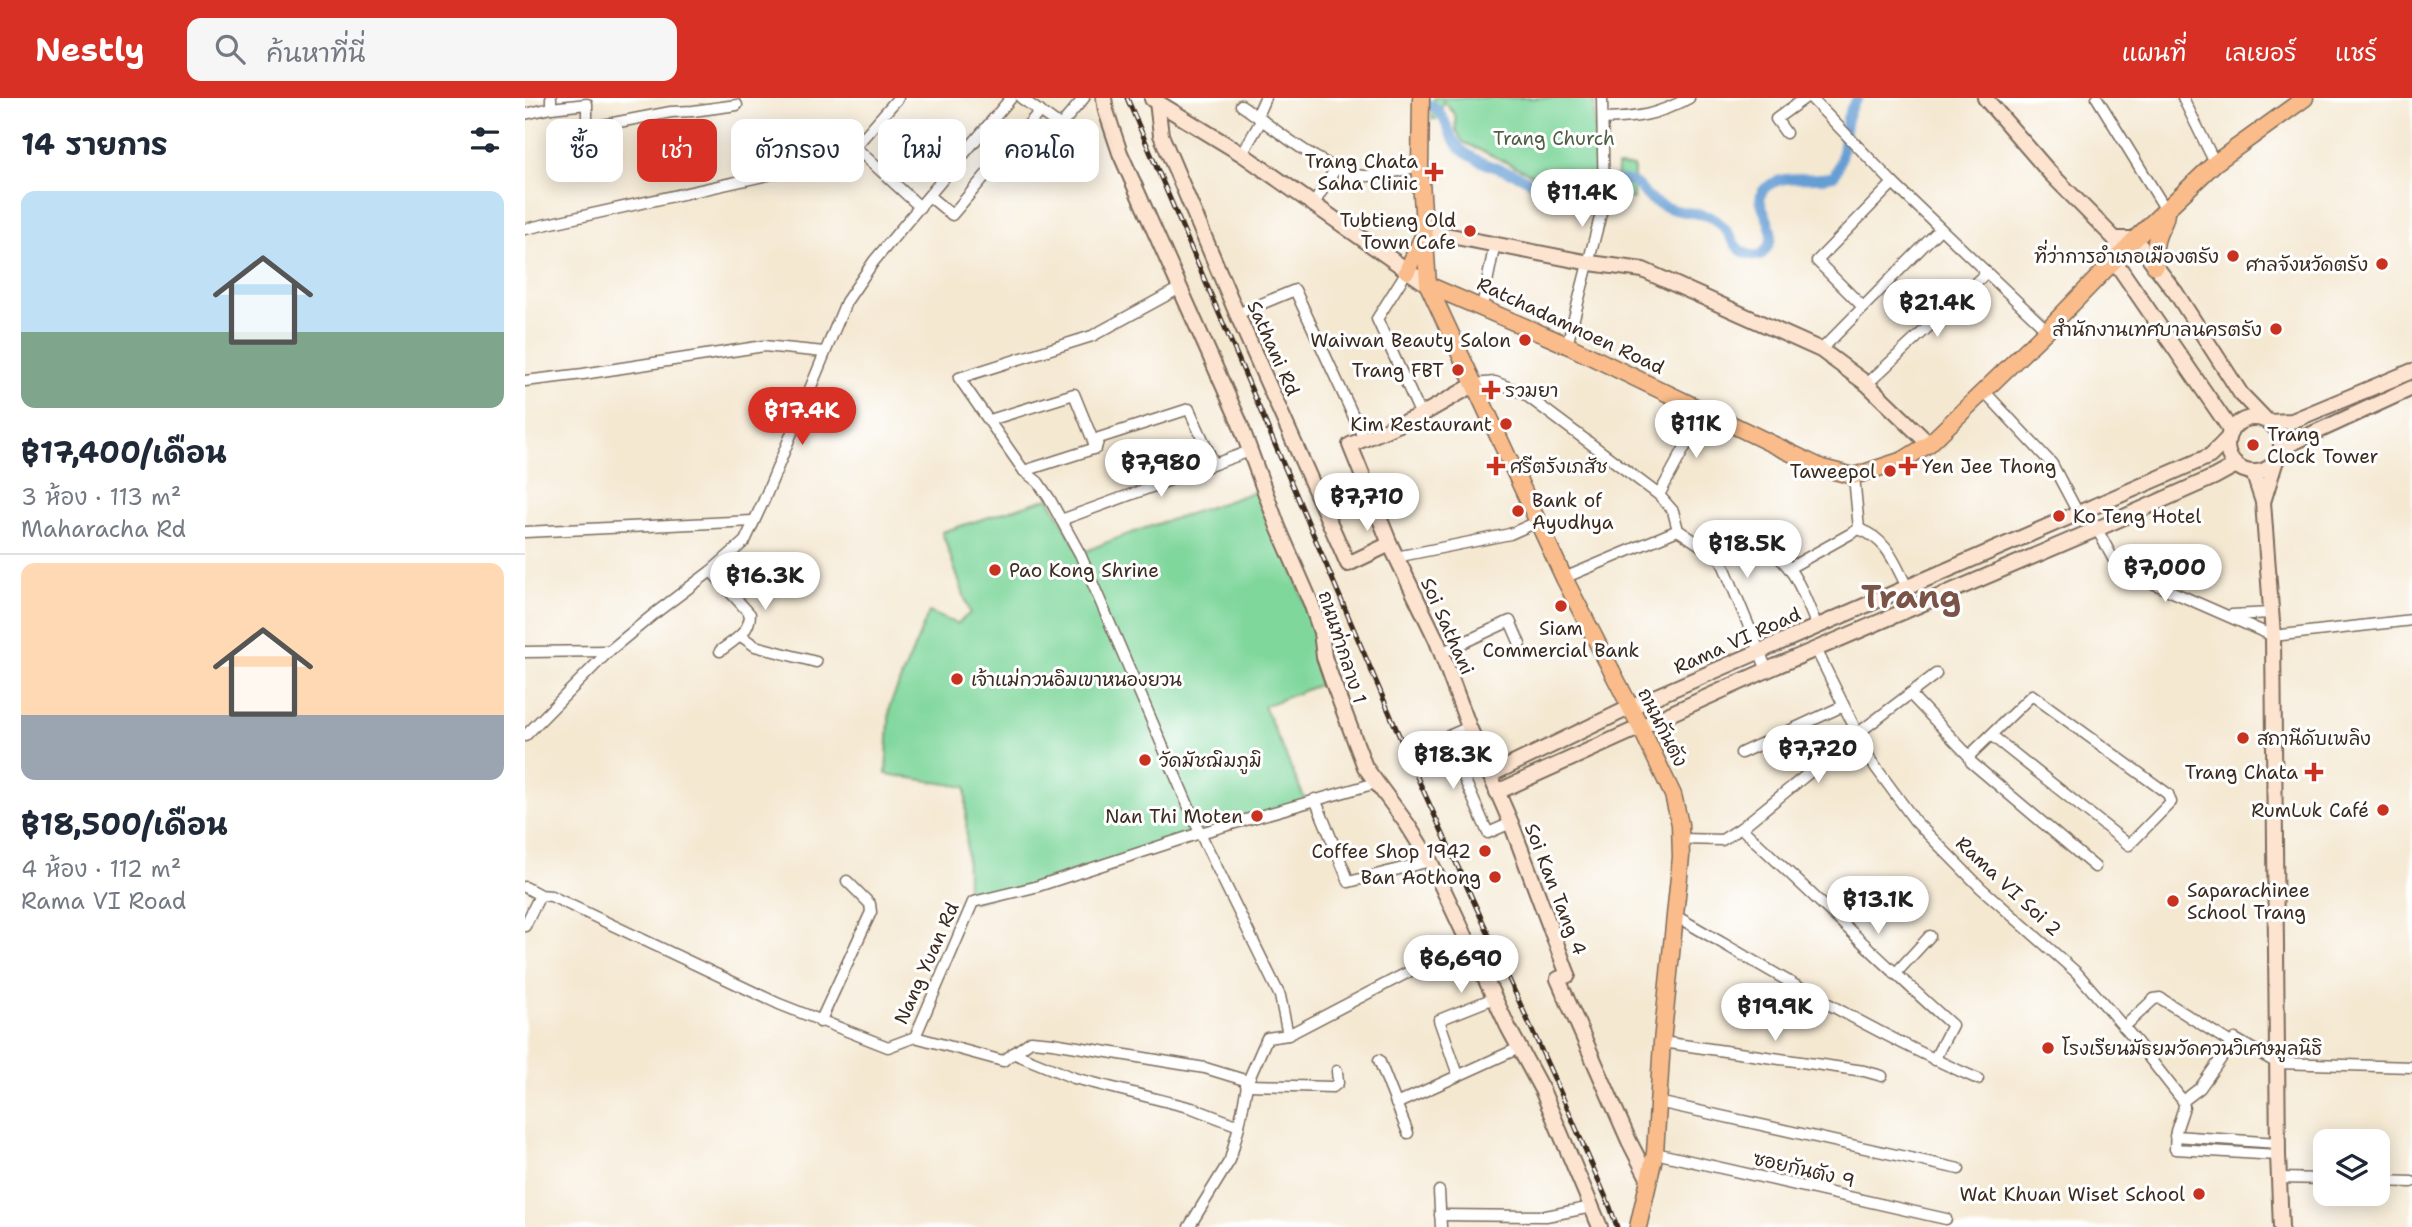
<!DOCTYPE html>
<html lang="th">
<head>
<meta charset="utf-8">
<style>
  body { margin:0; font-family:"Shantell Sans","Playpen Sans Thai",sans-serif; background:#f6f6f7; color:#1f2937; height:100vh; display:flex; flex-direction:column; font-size:26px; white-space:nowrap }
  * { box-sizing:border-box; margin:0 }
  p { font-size:23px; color:#747a83 }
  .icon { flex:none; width:38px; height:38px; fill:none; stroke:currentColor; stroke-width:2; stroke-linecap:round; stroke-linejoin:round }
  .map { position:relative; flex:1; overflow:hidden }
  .drawer { display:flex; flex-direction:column; background:#fff; width:525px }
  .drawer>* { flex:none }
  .hud { position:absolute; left:21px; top:21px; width:665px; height:63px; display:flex; gap:14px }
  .controls { position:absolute; left:1788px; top:1031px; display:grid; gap:14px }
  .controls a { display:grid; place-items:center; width:77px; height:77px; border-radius:14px; background:#fff; box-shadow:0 4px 18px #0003; font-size:35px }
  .price { position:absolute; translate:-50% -60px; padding:0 16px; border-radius:24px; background:#fff; color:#222; font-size:23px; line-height:46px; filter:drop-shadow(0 2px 4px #0008) }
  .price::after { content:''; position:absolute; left:50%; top:42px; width:21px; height:16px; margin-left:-10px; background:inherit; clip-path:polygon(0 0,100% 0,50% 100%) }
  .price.selected { background:#d93025; color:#fff }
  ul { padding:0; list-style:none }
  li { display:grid; align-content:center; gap:14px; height:371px; padding:0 21px }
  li+li { border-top:2px solid #e0e1e3 }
  li span { display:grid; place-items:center; height:217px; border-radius:14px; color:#555 }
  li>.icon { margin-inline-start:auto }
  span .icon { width:126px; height:126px; fill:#fffc; stroke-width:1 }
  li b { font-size:30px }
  h2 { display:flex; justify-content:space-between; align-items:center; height:84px; padding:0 21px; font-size:30px }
  .tag { padding:0 24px; border-radius:14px; background:#fff; box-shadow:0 4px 18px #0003; font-size:24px; line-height:63px }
  .tag.selected { background:#d93025; color:#fff }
  header { display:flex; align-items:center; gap:42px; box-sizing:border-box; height:98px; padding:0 35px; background:#d93025; color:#fff }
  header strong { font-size:33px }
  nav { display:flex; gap:38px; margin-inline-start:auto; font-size:24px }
  .search { width:490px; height:63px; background:#f6f6f7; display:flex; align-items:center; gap:18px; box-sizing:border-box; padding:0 24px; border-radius:14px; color:#747a83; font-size:26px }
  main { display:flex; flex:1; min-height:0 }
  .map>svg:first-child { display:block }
  .green { fill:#80d79c; stroke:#5e805d; stroke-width:2 }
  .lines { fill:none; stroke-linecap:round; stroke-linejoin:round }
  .canal { stroke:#669ed4; stroke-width:10 }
  .street-casing { stroke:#7c6c5d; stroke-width:13 }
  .secondary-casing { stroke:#7c6c5d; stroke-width:18 }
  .primary-casing { stroke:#7c6c5d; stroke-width:19 }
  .street { stroke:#fff; stroke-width:10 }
  .secondary { stroke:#fde4d0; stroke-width:14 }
  .primary { stroke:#f9bc8a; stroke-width:16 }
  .rail-casing { stroke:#3b2a1e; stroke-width:5 }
  .rail { stroke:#fff; stroke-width:2.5; stroke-dasharray:8; stroke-linecap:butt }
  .poi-dot { fill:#c8321e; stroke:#fff; stroke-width:2.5 }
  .labels { text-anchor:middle; stroke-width:6; stroke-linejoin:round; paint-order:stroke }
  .park-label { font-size:19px; fill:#505e44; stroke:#fff }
  .poi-label { font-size:19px; fill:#3b2a1e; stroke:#fff; text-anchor:end }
  .street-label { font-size:19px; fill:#3b2a1e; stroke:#fff }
  .town-label { font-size:33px; font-weight:bold; fill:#7a5447; stroke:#fff }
</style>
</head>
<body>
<header>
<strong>Nestly</strong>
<div class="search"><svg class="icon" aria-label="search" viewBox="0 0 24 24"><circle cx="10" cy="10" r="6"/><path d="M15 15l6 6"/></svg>ค้นหาที่นี่</div>
<nav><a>แผนที่</a><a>เลเยอร์</a><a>แชร์</a></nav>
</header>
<main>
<section class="drawer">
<h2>14 รายการ<svg class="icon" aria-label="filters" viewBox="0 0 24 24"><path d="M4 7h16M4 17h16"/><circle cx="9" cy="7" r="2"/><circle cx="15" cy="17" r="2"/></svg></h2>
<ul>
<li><span style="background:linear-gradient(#bfe0f5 65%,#7fa58c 0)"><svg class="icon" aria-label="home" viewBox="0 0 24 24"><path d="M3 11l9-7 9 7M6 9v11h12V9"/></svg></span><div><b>฿17,400/เดือน</b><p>3 ห้อง · 113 m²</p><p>Maharacha Rd</p></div></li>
<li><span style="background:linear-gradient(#ffd9b3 70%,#9aa5b1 0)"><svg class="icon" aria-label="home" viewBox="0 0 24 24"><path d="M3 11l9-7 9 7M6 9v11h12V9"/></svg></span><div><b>฿18,500/เดือน</b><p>4 ห้อง · 112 m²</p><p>Rama VI Road</p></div></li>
</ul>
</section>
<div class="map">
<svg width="1887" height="1129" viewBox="0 0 1887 1129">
  <rect width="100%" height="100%" fill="#fff"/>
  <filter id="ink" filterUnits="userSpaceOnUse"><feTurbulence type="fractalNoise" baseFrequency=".0143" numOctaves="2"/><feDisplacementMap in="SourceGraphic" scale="14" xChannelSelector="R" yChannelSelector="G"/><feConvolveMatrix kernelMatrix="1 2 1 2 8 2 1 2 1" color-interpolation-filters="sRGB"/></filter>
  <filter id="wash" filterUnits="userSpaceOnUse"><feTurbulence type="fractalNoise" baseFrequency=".00686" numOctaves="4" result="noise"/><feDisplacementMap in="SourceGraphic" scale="28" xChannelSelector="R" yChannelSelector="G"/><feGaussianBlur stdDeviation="1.57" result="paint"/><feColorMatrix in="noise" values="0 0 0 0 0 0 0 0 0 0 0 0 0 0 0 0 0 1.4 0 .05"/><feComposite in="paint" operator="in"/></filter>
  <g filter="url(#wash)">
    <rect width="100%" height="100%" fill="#f4e8d1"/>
    <g class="green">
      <polygon points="909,0 1069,0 1072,96 1064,98 1063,82 1041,88 1017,81 938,44 931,32 930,16 918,3 916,21 907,21"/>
      <polygon points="1092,68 1109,69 1108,101 1091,99"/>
      <path d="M739 390 807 582 739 608 781 704 448 804 442 796 441 689 361 676 365 607 404 514 432 526 445 515 417 434 524 400 555 456C614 428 678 414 739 390Z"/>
    </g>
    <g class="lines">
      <path class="canal" d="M893 2C927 13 915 27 933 48 938 55 947 59 955 63 966 69 978 72 990 76 1006 83 1021 95 1039 96 1062 96 1084 76 1107 84 1114 86 1117 93 1122 98 1127 103 1135 107 1141 109 1157 117 1178 112 1192 123 1211 137 1205 157 1235 158 1268 130 1216 105 1244 87 1262 75 1288 84 1309 78 1324 53 1313 22 1333 0"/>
    </g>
  </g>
  <g filter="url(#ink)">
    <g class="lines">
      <defs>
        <g id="street">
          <polyline points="26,0 26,10 62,6 62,30 146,14 168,13 212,7"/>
          <polyline points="496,0 535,28 559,0"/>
          <polyline points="1286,0 1368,85 1522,232"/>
          <polyline points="1572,0 1641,112"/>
          <polyline points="1658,0 1690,65"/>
          <path d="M716 7C747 28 806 79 842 78 859 78 878 71 895 68"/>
          <polyline points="0,16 26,10"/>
          <polyline points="732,18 740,0"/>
          <path d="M1078 21C1113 20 1132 17 1164 0"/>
          <polyline points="1261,35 1251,21 1280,0"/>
          <polyline points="330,49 395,109"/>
          <polyline points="717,56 737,21"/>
          <polyline points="404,98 427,117 515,13"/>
          <polyline points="788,107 811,70"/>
          <polyline points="0,131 265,72 330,49 373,0"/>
          <polyline points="882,173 852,221 896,317"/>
          <polyline points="655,190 567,238 434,280 499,373 513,384 524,400 555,456 675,735 755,898 763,937"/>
          <polyline points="957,209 970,145"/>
          <polyline points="1338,209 1292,163 1368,85"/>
          <polyline points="712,216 770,192 839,341"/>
          <polyline points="1042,247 1079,104 1077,0"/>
          <polyline points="1296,252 1415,131"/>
          <polyline points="0,283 58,276 239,248 299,254"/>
          <polyline points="950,286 970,284 998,295 1134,397 1148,413 1153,432 1196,461 1242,572"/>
          <polyline points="1342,286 1461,175"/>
          <polyline points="1459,293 1527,366 1553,415"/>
          <polyline points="465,322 549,296 571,350"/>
          <polyline points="499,373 571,350 574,340 664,311 689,366"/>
          <path d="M1329 378 1334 431C1363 442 1369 464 1382 489"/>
          <polyline points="1134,397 1180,312"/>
          <polyline points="536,422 725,353"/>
          <polyline points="1572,431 1593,470 1748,538 1887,522"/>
          <polyline points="0,434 228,423"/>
          <polyline points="871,459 985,436 1012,424"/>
          <path d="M1196 461 1209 445 1216 441C1267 454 1273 485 1292 528"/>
          <polyline points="1266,469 1334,431"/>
          <path d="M186 473 225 516C225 535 208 543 195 553"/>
          <polyline points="1039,480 1153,432"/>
          <polyline points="1707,517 1746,515"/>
          <polyline points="216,538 230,548 291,564"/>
          <polyline points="1291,551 1346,663 1390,723 1456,790 1552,875 1611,943 1658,1003 1659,1009 1651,1033 1650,1051 1753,1057"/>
          <polyline points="0,554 84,553"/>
          <polyline points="916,555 985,523 995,546"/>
          <polyline points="1385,596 1444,658 1446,664 1570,769"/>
          <polyline points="944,629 921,639 963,735 986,725"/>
          <polyline points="0,638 84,553 129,516 186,473 220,443 239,402 321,204 349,163 486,0"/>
          <polyline points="1216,655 1318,608"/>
          <polyline points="1444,658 1507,597 1643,696 1646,704 1604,747 1466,637"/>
          <polyline points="790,701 824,784 905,763"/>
          <path d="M1216 730C1287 795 1355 863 1427 927L1409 962"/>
          <polyline points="1157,741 1197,742 1216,730 1332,636 1411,576"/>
          <polyline points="0,789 15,797 26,798 254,906 363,949 390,939 448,804 510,789 675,735 851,685"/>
          <path d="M1149 817C1248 874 1347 935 1453 981"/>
          <polyline points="0,828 15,797"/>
          <polyline points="1370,876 1405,838"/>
          <polyline points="295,924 346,814 345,806 322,783"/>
          <polyline points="1599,929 1629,901 1635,900 1706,945"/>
          <polyline points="390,939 478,963 506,943 528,945 680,970 723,983"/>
          <polyline points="1137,944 1339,973 1357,978"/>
          <polyline points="488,955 549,980 667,1010 714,1028"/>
          <polyline points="854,962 883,1035"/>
          <polyline points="933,977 914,922 969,900"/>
          <polyline points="721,987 808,989 813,985 812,973"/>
          <polyline points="1658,1003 1675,990 1710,941 1752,965 1887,969"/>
          <polyline points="1133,1004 1434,1071"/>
          <polyline points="871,1006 994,950"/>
          <polyline points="1650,1038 1753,1045"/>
          <polyline points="1130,1055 1421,1121"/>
          <polyline points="1754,1080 1801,1081"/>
          <polyline points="1853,1083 1887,1084"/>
          <polyline points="914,1093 916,1129"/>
          <polyline points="915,1117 1021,1118 1067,1109"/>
          <polyline points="664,1129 705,1062 714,1028 723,983 742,940 763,937 943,843"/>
        </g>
        <g id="secondary">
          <polyline points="579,0 581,13 595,55 714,323 753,429 786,505 796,534 799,559 807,582 840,669 882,726 905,763 983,929 1018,994 1075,1129"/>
          <polyline points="1460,0 1525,75 1590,141 1610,141 1651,195 1716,296 1743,324 1767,323 1887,273"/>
          <polyline points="627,1 717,56 903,187"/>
          <polyline points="632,4 636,37 712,216 823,466 865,446"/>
          <polyline points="900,133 1065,165 1118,172 1296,252 1342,286 1404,346"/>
          <polyline points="1589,152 1589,162 1703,328 1705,335"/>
          <polyline points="950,286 896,317 825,347 865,446 912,543 944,629 986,725 1043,877 1033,881 1104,1043 1124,1082"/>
          <circle cx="1729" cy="347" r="27"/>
          <polyline points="1754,356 1765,346 1887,290"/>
          <polyline points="1728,374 1738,404 1748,538 1753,1057 1756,1129"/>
          <polyline points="1738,404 1751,362"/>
          <polyline points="965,677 1104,610 1685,358 1703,340"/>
          <polyline points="972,694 1242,572 1572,431 1689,379 1711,367"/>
        </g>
        <g id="primary">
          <polyline points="896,0 895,68 903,187 1039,480 1115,628 1148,697 1155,726 1156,759 1137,944 1130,1055 1113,1129"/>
          <path d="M1630 168C1629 158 1629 147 1633 137 1636 128 1641 124 1641 114"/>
          <polyline points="882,173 899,136"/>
          <polyline points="903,187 1042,247 1297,370 1329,378 1378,362 1404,346 1522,232 1610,141 1690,65 1780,0"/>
        </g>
      </defs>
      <use href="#street" class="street-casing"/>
      <use href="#secondary" class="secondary-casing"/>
      <use href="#primary" class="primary-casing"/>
      <use href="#street" class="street"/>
      <use href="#secondary" class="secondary"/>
      <use href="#primary" class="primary"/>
      <defs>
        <polyline id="rail" points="602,0 888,670 1038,1000 1085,1109 1092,1129"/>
      </defs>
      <use href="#rail" class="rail-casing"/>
      <use href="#rail" class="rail"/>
    </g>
  </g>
  <g class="poi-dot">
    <path d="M905.5 63.5h7v7h7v7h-7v7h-7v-7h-7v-7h7z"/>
    <circle cx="945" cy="133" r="7"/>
    <circle cx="1708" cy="158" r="7"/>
    <circle cx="1857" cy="166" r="7"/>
    <circle cx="1751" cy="231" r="7"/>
    <circle cx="1000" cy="242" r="7"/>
    <circle cx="933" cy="272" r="7"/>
    <path d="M962.5 281.5h7v7h7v7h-7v7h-7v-7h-7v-7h7z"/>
    <circle cx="981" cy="326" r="7"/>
    <circle cx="1728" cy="347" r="7"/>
    <path d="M967.5 357.5h7v7h7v7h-7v7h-7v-7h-7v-7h7z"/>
    <path d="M1379.5 357.5h7v7h7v7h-7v7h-7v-7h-7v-7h7z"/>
    <circle cx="1365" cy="373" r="7"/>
    <circle cx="993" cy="413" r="7"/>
    <circle cx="1534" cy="418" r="7"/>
    <circle cx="470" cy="472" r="7"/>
    <circle cx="1036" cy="508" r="7"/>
    <circle cx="432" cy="581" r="7"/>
    <circle cx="1718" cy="640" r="7"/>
    <circle cx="620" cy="662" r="7"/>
    <path d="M1785.5 663.5h7v7h7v7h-7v7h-7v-7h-7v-7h7z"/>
    <circle cx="1858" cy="712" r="7"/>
    <circle cx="732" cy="718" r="7"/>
    <circle cx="960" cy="753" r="7"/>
    <circle cx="970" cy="779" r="7"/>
    <circle cx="1648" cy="803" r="7"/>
    <circle cx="1523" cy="950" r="7"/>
    <circle cx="1674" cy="1096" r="7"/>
  </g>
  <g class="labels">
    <g class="park-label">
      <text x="1029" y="47">Trang Church</text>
    </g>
    <g class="poi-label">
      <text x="893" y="70">Trang Chata<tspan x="893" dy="22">Saha Clinic</tspan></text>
      <text x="931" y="129">Tubtieng Old<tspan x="931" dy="22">Town Cafe</tspan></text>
      <text x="1694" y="165">ที่ว่าการอำเภอเมืองตรัง</text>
      <text x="1843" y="173">ศาลจังหวัดตรัง</text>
      <text x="1737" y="238">สำนักงานเทศบาลนครตรัง</text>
      <text x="986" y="249">Waiwan Beauty Salon</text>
      <text x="919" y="279">Trang FBT</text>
      <text x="980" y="299" text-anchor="start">รวมยา</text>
      <text x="967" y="333">Kim Restaurant</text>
      <text x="1742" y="343" text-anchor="start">Trang<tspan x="1742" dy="22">Clock Tower</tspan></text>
      <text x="985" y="375" text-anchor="start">ศรีตรังเภสัช</text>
      <text x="1397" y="375" text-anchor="start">Yen Jee Thong</text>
      <text x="1351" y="380">Taweepol</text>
      <text x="1007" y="409" text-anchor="start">Bank of<tspan x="1007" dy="22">Ayudhya</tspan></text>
      <text x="1548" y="425" text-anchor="start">Ko Teng Hotel</text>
      <text x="484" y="479" text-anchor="start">Pao Kong Shrine</text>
      <text x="1036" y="537" text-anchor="middle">Siam<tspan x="1036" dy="22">Commercial Bank</tspan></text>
      <text x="446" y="588" text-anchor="start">เจ้าเเม่กวนอิมเขาหนองยวน</text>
      <text x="1732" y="647" text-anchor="start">สถานีดับเพลิง</text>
      <text x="634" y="669" text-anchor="start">วัดมัชฌิมภูมิ</text>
      <text x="1773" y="681">Trang Chata</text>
      <text x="1844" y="719">RumLuk Café</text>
      <text x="718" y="725">Nan Thi Moten</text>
      <text x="946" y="760">Coffee Shop 1942</text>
      <text x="956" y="786">Ban Aothong</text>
      <text x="1662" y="799" text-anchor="start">Saparachinee<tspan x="1662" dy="22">School Trang</tspan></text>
      <text x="1537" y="957" text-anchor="start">โรงเรียนมัธยมวัดควนวิเศษมูลนิธิ</text>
      <text x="1660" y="1103">Wat Khuan Wiset School</text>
    </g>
    <g class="street-label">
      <text transform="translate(1046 227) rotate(25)" y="7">Ratchadamnoen Road</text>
      <text transform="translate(749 250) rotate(66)" y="7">Sathani Rd</text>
      <text transform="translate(923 528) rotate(66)" y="7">Soi Sathani</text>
      <text transform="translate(1212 542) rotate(-24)" y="7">Rama VI Road</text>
      <text transform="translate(818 549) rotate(72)" y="7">ถนนท่ากลาง 1</text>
      <text transform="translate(1138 629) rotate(63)" y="7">ถนนกันตัง</text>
      <text transform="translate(1484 788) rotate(43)" y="7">Rama VI Soi 2</text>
      <text transform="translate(1031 791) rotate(69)" y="7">Soi Kan Tang 4</text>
      <text transform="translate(401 865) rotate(-66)" y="7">Nang Yuan Rd</text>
      <text transform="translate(1279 1071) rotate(13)" y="7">ซอยกันตัง 9</text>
    </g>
    <g class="town-label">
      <text x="1386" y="510">Trang</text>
    </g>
  </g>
</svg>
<div class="controls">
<a><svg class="icon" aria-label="layers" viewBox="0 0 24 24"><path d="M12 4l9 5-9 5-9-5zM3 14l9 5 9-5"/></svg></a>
</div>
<b class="price" style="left:1057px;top:131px">฿11.4K</b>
<b class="price" style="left:1412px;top:241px">฿21.4K</b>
<b class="price selected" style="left:277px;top:349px">฿17.4K</b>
<b class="price" style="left:1171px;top:362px">฿11K</b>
<b class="price" style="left:636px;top:401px">฿7,980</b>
<b class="price" style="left:842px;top:435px">฿7,710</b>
<b class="price" style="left:1222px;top:482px">฿18.5K</b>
<b class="price" style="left:1640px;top:506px">฿7,000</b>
<b class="price" style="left:240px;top:514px">฿16.3K</b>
<b class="price" style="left:1293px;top:687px">฿7,720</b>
<b class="price" style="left:928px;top:693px">฿18.3K</b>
<b class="price" style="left:1353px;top:838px">฿13.1K</b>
<b class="price" style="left:936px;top:897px">฿6,690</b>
<b class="price" style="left:1250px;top:945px">฿19.9K</b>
<div class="hud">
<a class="tag">ซื้อ</a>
<a class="tag selected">เช่า</a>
<a class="tag">ตัวกรอง</a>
<a class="tag">ใหม่</a>
<a class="tag">คอนโด</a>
</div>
</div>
</main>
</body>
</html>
